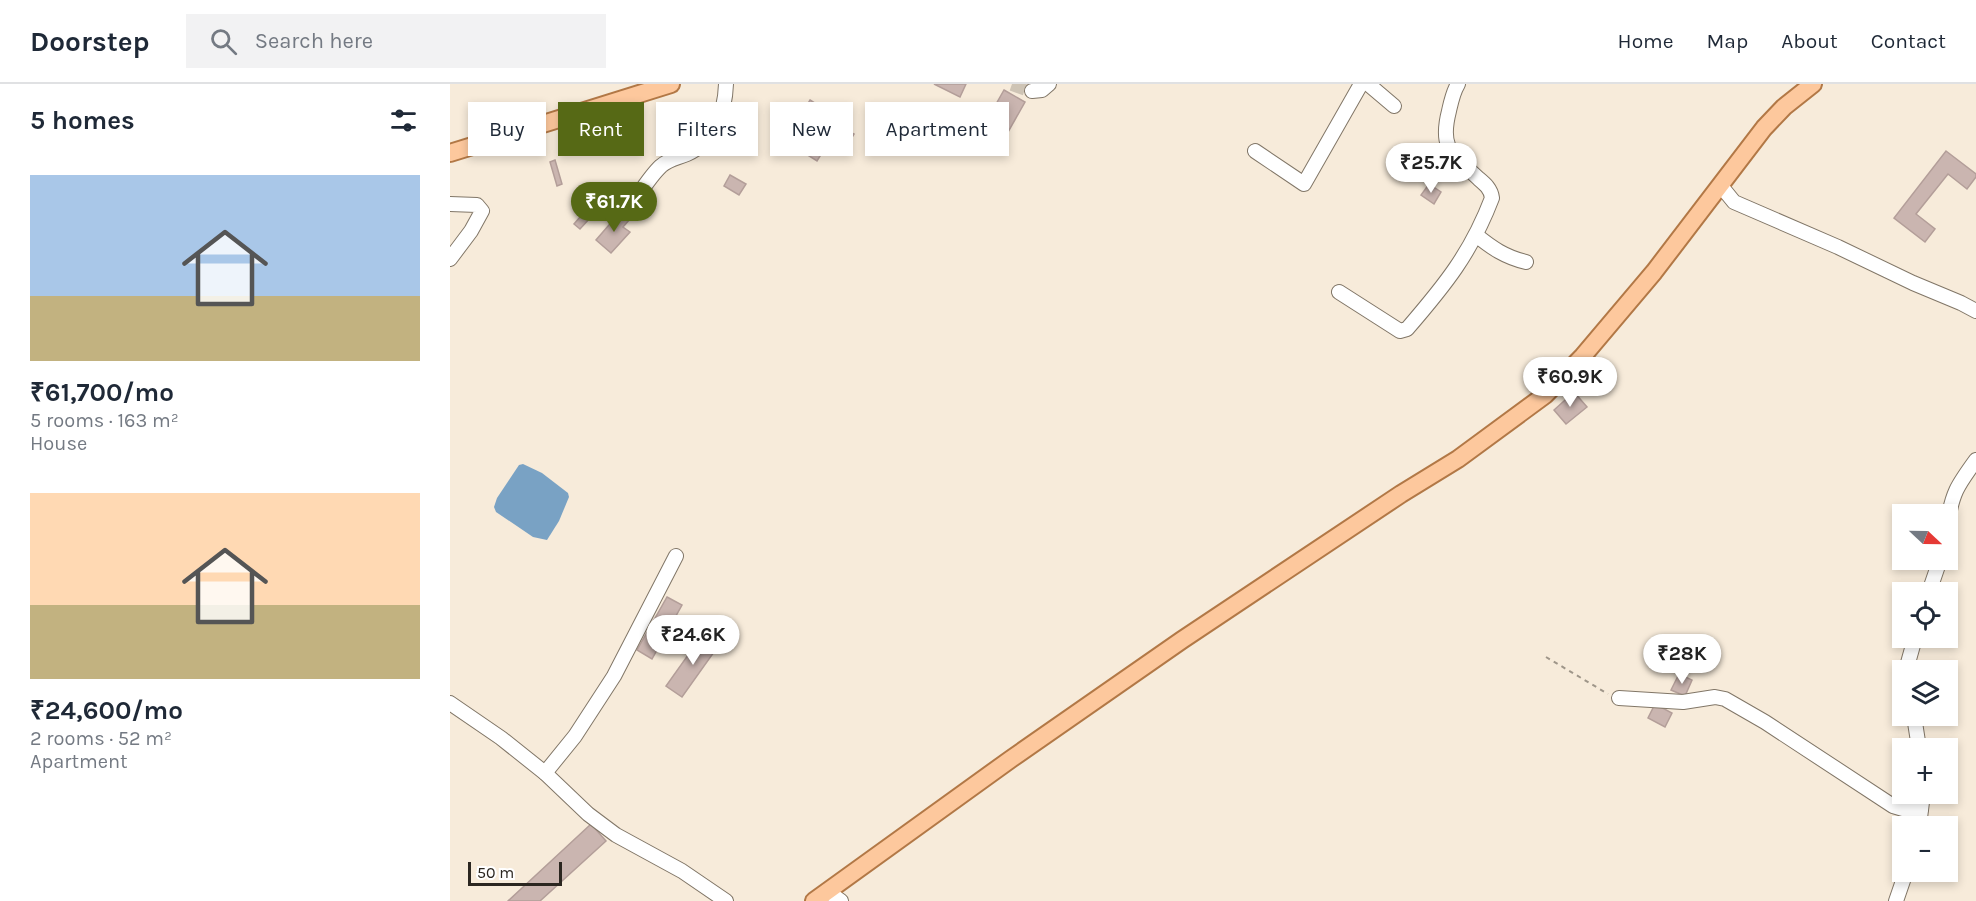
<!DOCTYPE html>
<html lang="en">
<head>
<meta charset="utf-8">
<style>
  body { margin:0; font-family:Karla,sans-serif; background:#f2f2f3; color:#1f2937; height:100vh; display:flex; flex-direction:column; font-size:22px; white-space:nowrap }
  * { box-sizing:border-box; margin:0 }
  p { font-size:20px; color:#747a83 }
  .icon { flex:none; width:33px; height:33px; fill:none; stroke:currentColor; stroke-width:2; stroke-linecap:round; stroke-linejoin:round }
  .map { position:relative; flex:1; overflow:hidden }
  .drawer { display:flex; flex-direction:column; background:#fff; width:450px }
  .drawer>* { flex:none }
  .hud { position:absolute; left:18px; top:18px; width:570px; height:54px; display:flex; gap:12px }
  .needle { width:39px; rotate:112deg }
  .buttons { position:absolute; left:1442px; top:420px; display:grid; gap:12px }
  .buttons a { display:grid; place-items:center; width:66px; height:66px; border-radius:0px; background:#fff; box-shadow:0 3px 9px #0003; font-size:30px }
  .scale { position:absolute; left:18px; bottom:15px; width:94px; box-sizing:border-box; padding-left:6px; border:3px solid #2b2620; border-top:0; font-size:16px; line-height:21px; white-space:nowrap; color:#2b2620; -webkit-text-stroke:4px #fff; paint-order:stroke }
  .price { position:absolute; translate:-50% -51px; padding:0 14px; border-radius:21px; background:#fff; color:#222; font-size:20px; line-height:39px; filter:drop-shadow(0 2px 3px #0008) }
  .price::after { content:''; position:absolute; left:50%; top:36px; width:18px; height:14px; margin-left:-9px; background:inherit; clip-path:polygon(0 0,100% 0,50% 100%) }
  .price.current { background:#566915; color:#fff }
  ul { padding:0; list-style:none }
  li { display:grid; align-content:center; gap:12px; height:318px; padding:0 30px }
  li span { display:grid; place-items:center; height:186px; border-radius:0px; color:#555 }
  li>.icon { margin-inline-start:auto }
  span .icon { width:108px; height:108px; fill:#fffc; stroke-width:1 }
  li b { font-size:26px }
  h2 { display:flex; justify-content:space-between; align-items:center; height:72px; padding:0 30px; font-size:26px }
  .chip { padding:0 21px; border-radius:0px; background:#fff; box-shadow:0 3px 9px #0003; font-size:21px; line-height:54px }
  .chip.current { background:#566915; color:#fff }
  header { display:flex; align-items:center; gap:36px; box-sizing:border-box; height:84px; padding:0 30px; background:#fff; border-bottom:2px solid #e0e1e3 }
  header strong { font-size:28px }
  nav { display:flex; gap:33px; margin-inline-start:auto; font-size:21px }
  .search { width:420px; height:54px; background:#f2f2f3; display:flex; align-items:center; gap:15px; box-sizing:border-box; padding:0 21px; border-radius:0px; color:#747a83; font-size:22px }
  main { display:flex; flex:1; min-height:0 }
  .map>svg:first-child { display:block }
  .water { fill:#79a2c4 }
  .building { fill:#cab5b0; stroke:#b39e99; stroke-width:1.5 }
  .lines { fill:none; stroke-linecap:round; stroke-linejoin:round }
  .minor-tunnel { stroke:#cec4b5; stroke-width:14; stroke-dasharray:14 7; stroke-linecap:butt }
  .minor-casing { stroke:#817667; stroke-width:16 }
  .major-casing { stroke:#b27846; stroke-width:20 }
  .path { stroke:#9f9689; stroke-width:2; stroke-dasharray:4.5 4.5; stroke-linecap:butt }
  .minor { stroke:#fff; stroke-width:14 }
  .major { stroke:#fdc89d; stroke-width:16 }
</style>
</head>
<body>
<header>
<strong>Doorstep</strong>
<div class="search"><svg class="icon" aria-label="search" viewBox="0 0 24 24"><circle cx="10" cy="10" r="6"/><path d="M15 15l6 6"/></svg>Search here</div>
<nav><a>Home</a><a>Map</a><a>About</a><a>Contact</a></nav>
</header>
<main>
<section class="drawer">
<h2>5 homes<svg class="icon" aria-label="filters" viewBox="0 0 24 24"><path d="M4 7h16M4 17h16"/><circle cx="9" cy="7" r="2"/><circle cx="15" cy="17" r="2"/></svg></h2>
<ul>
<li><span style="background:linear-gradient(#a9c7e8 65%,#c2b280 0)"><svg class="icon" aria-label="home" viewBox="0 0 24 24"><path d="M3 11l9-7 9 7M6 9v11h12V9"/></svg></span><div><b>₹61,700/mo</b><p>5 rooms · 163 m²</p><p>House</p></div></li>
<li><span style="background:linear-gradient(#ffd9b3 60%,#c2b280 0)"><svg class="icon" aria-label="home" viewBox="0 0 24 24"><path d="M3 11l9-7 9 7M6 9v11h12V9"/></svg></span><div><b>₹24,600/mo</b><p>2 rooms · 52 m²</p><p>Apartment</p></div></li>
</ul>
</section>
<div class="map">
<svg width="1526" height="817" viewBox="0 0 1526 817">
  <rect width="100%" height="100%" fill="#f7ebda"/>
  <polygon class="water" points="73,380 92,389 118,409 119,413 109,437 97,456 83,453 46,428 44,423 47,414 69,381"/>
  <g class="building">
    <polygon points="484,0 516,0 510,13"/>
    <polygon points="554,6 575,18 549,64 528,52"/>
    <polygon points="360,16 377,27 364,49 347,38"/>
    <polygon points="442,31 460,43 449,59 431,48"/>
    <polygon points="273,42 284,48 278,62 266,56"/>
    <polygon points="391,43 404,50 394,67 381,60"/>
    <polygon points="355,47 377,61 367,77 345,63"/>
    <polygon points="1496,67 1526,90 1526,93 1517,105 1498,90 1466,130 1485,145 1475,158 1444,134"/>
    <polygon points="105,76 112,100 107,102 100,78"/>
    <polygon points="280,91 296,100 289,111 274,102"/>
    <polygon points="979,100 991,108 984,120 971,111"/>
    <polygon points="151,109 169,126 162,134 143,118"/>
    <polygon points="143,118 150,123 130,145 124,140"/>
    <polygon points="171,127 180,135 173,143 180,148 161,169 146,156"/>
    <polygon points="1124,308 1137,323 1116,340 1104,326"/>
    <polygon points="217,513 232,521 202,575 187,566"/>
    <polygon points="253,550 269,561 232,613 216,602"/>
    <polygon points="1229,590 1242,596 1235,612 1221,606"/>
    <polygon points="1205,620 1222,629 1215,643 1198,634"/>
    <polygon points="141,740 156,757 90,817 58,817"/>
  </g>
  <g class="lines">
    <polyline class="minor-tunnel" points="562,0 582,7"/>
    <defs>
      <g id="minor">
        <polyline points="918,0 944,22"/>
        <polyline points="582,7 592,6 599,0"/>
        <polyline points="805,67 854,100 911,0"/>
        <polyline points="1271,102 1284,118 1388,163 1463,199 1511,219 1526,227"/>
        <polyline points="0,120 27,121 32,127 21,147 0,175"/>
        <path d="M177 127C188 113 198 94 211 82 219 75 228 74 237 70 264 58 275 29 276 0"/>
        <path d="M1026 151C1042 164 1055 173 1076 178"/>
        <path d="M889 208 950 247 957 245C995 201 1021 169 1042 114 1041 105 1035 100 1029 95 1003 70 989 66 999 27 1001 18 1003 8 1008 0"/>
        <path d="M1497 442C1502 409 1507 402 1526 376"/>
        <polyline points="1479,508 1490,476"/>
        <polyline points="1456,586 1465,554"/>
        <polyline points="1169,614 1233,618 1265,613 1275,615 1315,638 1443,722 1453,725 1471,725"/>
        <polyline points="0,619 51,654 95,689 138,730 166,751 232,787 276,817"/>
        <polyline points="1464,632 1469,664"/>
        <polyline points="95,689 125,652 164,592 226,472"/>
        <polyline points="1469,742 1473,710"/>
        <polyline points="377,807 391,817"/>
        <polyline points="1446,817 1456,788"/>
      </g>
      <g id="major">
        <polyline points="0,69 221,0"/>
        <polyline points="364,817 561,675 732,556 951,410 1008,375 1095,311 1133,272 1204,188 1314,44 1334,23 1363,0"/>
      </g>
    </defs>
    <use href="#minor" class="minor-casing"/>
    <use href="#major" class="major-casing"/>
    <polyline class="path" points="1096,573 1158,610"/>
    <use href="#minor" class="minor"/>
    <use href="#major" class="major"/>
  </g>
</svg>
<div class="buttons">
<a><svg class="needle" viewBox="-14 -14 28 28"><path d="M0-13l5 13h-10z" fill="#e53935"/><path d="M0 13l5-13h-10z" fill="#747a83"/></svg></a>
<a><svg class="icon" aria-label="locate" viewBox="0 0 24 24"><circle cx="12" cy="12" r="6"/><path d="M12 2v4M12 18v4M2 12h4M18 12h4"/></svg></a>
<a><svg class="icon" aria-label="layers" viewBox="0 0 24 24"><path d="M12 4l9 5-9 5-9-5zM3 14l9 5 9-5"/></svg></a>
<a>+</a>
<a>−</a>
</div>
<div class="scale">50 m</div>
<b class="price" style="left:981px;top:110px">₹25.7K</b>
<b class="price current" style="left:164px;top:149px">₹61.7K</b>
<b class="price" style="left:1120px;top:324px">₹60.9K</b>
<b class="price" style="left:243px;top:582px">₹24.6K</b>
<b class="price" style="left:1232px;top:601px">₹28K</b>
<div class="hud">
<a class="chip">Buy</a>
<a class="chip current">Rent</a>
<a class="chip">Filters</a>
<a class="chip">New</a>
<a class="chip">Apartment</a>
</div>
</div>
</main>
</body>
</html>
